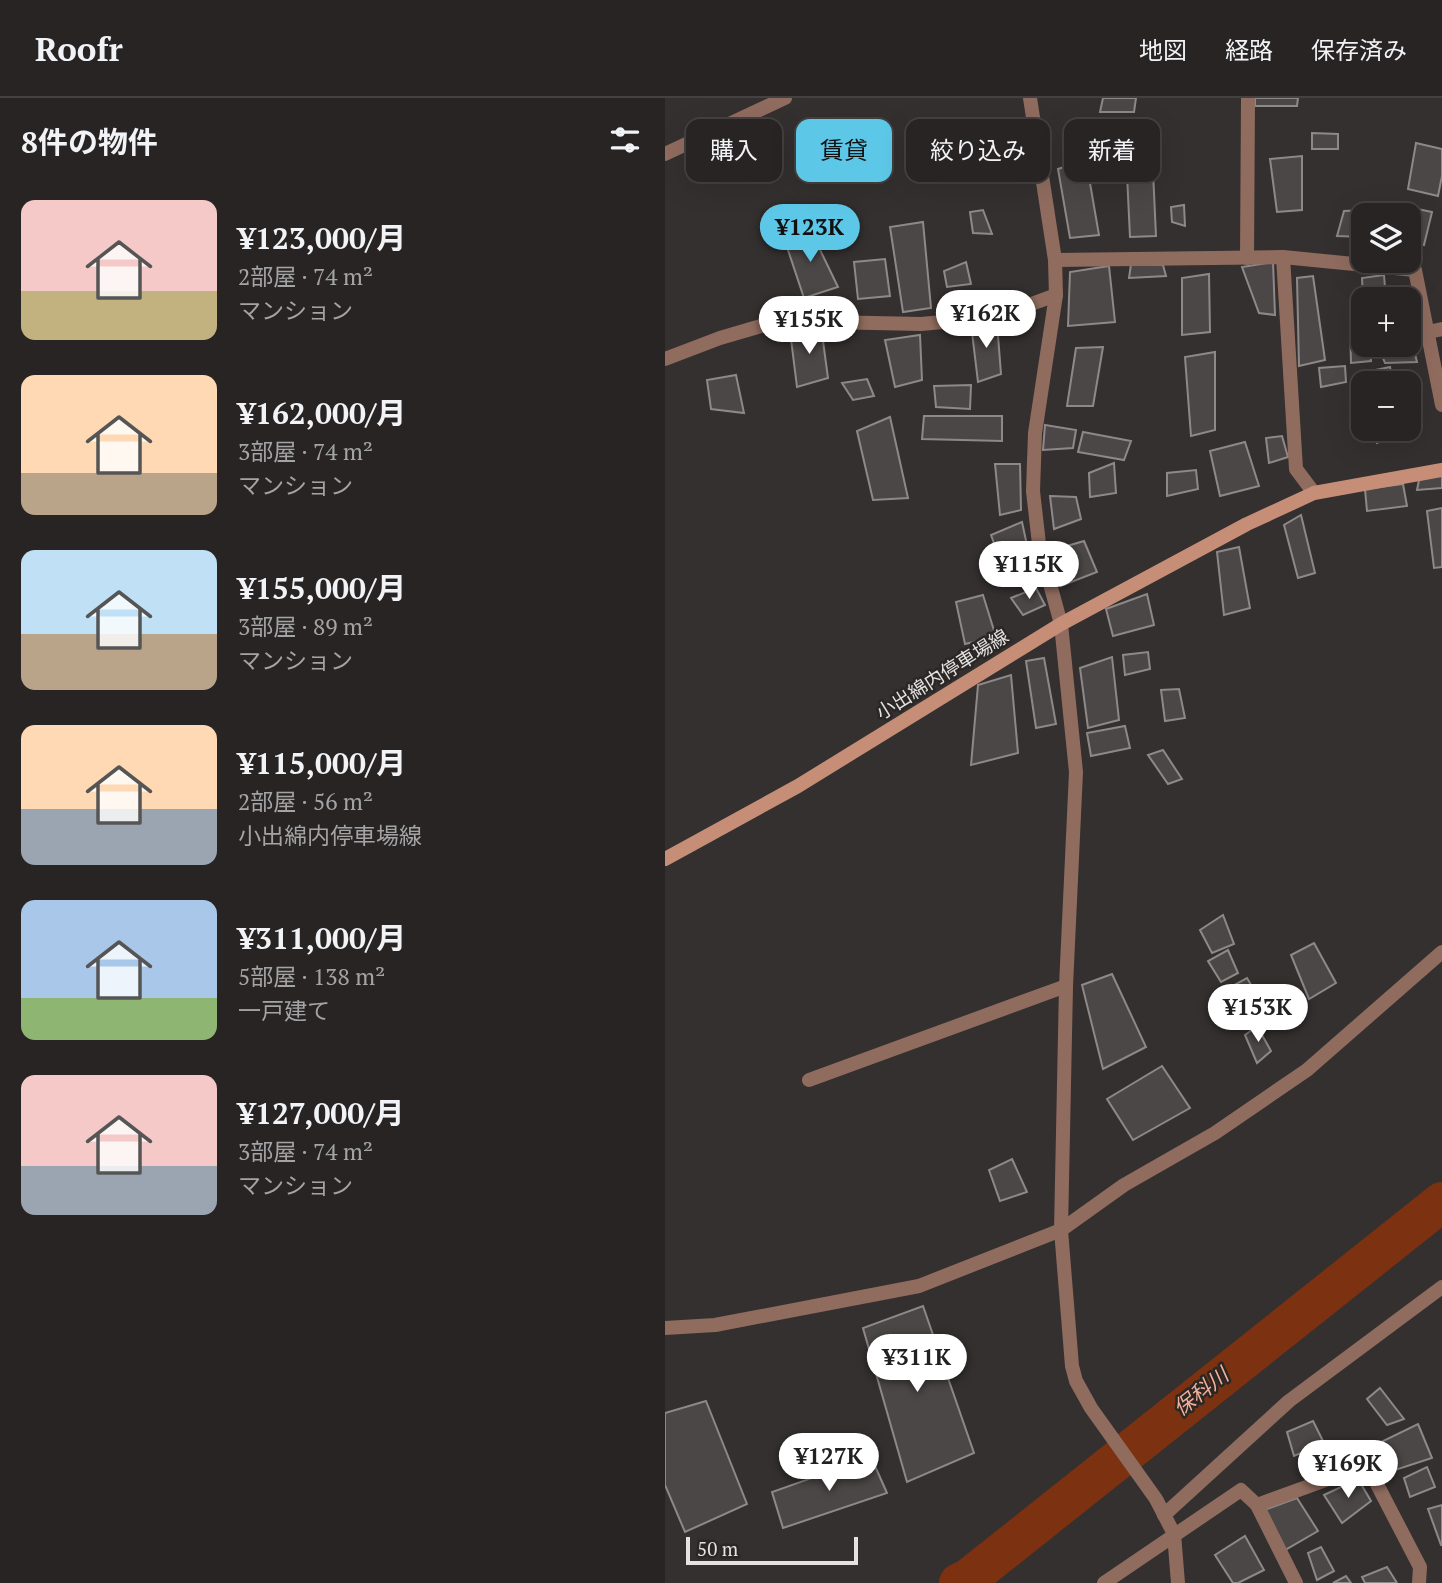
<!DOCTYPE html>
<html lang="ja">
<head>
<meta charset="utf-8">
<style>
  body { margin:0; font-family:"PT Serif","Noto Sans JP",serif; background:#333030; color:#f1f3f6; height:100vh; display:flex; flex-direction:column; font-size:26px; white-space:nowrap }
  * { box-sizing:border-box; margin:0 }
  p { font-size:23px; color:#a4a4a6 }
  .icon { flex:none; width:38px; height:38px; fill:none; stroke:currentColor; stroke-width:2; stroke-linecap:round; stroke-linejoin:round }
  .map { position:relative; flex:1; overflow:hidden }
  .drawer { display:flex; flex-direction:column; background:#272423; width:665px }
  .drawer>* { flex:none }
  .hud { position:absolute; left:21px; top:21px; width:651px; height:63px; display:flex; gap:14px }
  .controls { position:absolute; left:686px; top:105px; display:grid; gap:14px }
  .controls a { display:grid; place-items:center; width:70px; height:70px; border-radius:14px; background:#272423; box-shadow:0 7px 28px #0002,0 0 0 2px #434141; font-size:35px }
  .scale { position:absolute; left:21px; bottom:18px; width:172px; box-sizing:border-box; padding-left:7px; border:4px solid #e5e3e2; border-top:0; font-size:19px; line-height:24px; white-space:nowrap; color:#e5e3e2; -webkit-text-stroke:5px #2a2725; paint-order:stroke }
  .price { position:absolute; translate:-50% -60px; padding:0 16px; border-radius:24px; background:#fff; color:#222; font-size:23px; line-height:46px; filter:drop-shadow(0 2px 4px #0008) }
  .price::after { content:''; position:absolute; left:50%; top:42px; width:21px; height:16px; margin-left:-10px; background:inherit; clip-path:polygon(0 0,100% 0,50% 100%) }
  .price.current { background:#5dc7e8; color:#111 }
  ul { padding:0; list-style:none }
  li { display:flex; align-items:center; gap:21px; height:175px; padding:0 21px }
  li span { display:grid; place-items:center; flex:none; width:196px; height:140px; border-radius:14px; color:#555 }
  li>.icon { margin-inline-start:auto }
  span .icon { width:84px; height:84px; fill:#fffc; stroke-width:1 }
  li b { font-size:30px }
  h2 { display:flex; justify-content:space-between; align-items:center; height:84px; padding:0 21px; font-size:30px }
  .tag { padding:0 24px; border-radius:14px; background:#272423; box-shadow:0 7px 28px #0002,0 0 0 2px #434141; font-size:24px; line-height:63px }
  .tag.current { background:#5dc7e8; color:#111 }
  header { display:flex; align-items:center; gap:42px; box-sizing:border-box; height:98px; padding:0 35px; background:#272423; border-bottom:2px solid #434141 }
  header strong { font-size:33px }
  nav { display:flex; gap:38px; margin-inline-start:auto; font-size:24px }
  main { display:flex; flex:1; min-height:0 }
  .map>svg:first-child { display:block }
  .lines { fill:none; stroke-linecap:round; stroke-linejoin:round }
  .river { stroke:#7c3111; stroke-width:40 }
  .building { fill:#4b4746; stroke:#8e8988; stroke-width:2 }
  .street { stroke:#906c5f; stroke-width:14 }
  .secondary { stroke:#c68d77; stroke-width:14 }
  .labels { text-anchor:middle; stroke-width:5; stroke-linejoin:round; paint-order:stroke }
  .street-label { font-size:19px; fill:#e5e3e2; stroke:#2a2725 }
  .water-label { font-size:21px; font-style:italic; fill:#f4b199; stroke:#2a2725 }
</style>
</head>
<body>
<header>
<strong>Roofr</strong>
<nav><a>地図</a><a>経路</a><a>保存済み</a></nav>
</header>
<main>
<section class="drawer">
<h2>8件の物件<svg class="icon" aria-label="filters" viewBox="0 0 24 24"><path d="M4 7h16M4 17h16"/><circle cx="9" cy="7" r="2"/><circle cx="15" cy="17" r="2"/></svg></h2>
<ul>
<li><span style="background:linear-gradient(#f6c9c9 65%,#c2b280 0)"><svg class="icon" aria-label="home" viewBox="0 0 24 24"><path d="M3 11l9-7 9 7M6 9v11h12V9"/></svg></span><div><b>¥123,000/月</b><p>2部屋 · 74 m²</p><p>マンション</p></div></li>
<li><span style="background:linear-gradient(#ffd9b3 70%,#b9a48a 0)"><svg class="icon" aria-label="home" viewBox="0 0 24 24"><path d="M3 11l9-7 9 7M6 9v11h12V9"/></svg></span><div><b>¥162,000/月</b><p>3部屋 · 74 m²</p><p>マンション</p></div></li>
<li><span style="background:linear-gradient(#bfe0f5 60%,#b9a48a 0)"><svg class="icon" aria-label="home" viewBox="0 0 24 24"><path d="M3 11l9-7 9 7M6 9v11h12V9"/></svg></span><div><b>¥155,000/月</b><p>3部屋 · 89 m²</p><p>マンション</p></div></li>
<li><span style="background:linear-gradient(#ffd9b3 60%,#9aa5b1 0)"><svg class="icon" aria-label="home" viewBox="0 0 24 24"><path d="M3 11l9-7 9 7M6 9v11h12V9"/></svg></span><div><b>¥115,000/月</b><p>2部屋 · 56 m²</p><p>小出綿内停車場線</p></div></li>
<li><span style="background:linear-gradient(#a9c7e8 70%,#8fb573 0)"><svg class="icon" aria-label="home" viewBox="0 0 24 24"><path d="M3 11l9-7 9 7M6 9v11h12V9"/></svg></span><div><b>¥311,000/月</b><p>5部屋 · 138 m²</p><p>一戸建て</p></div></li>
<li><span style="background:linear-gradient(#f6c9c9 65%,#9aa5b1 0)"><svg class="icon" aria-label="home" viewBox="0 0 24 24"><path d="M3 11l9-7 9 7M6 9v11h12V9"/></svg></span><div><b>¥127,000/月</b><p>3部屋 · 74 m²</p><p>マンション</p></div></li>
</ul>
</section>
<div class="map">
<svg width="777" height="1485" viewBox="0 0 777 1485">
  <rect width="100%" height="100%" fill="#34302f"/>
  <g class="lines">
    <polyline class="river" points="294,1485 303,1481 777,1104"/>
  </g>
  <g class="building">
    <polygon points="438,0 471,0 469,14 435,14"/>
    <polygon points="590,0 633,0 632,8 590,8"/>
    <polygon points="647,35 673,36 673,51 647,51"/>
    <polygon points="751,45 777,51 777,78 773,98 743,91"/>
    <polygon points="487,52 491,138 465,139 461,56"/>
    <polygon points="637,58 637,112 612,114 605,61"/>
    <polygon points="421,62 434,137 405,140 393,71"/>
    <polygon points="519,107 520,128 507,124 506,109"/>
    <polygon points="743,109 767,114 759,147 744,144"/>
    <polygon points="727,111 726,117 698,117 698,139 672,138 679,113"/>
    <polygon points="318,112 327,136 308,135 305,114"/>
    <polygon points="258,124 266,210 238,214 225,129"/>
    <polygon points="144,129 173,189 139,200 120,143"/>
    <polygon points="220,161 225,198 193,201 189,164"/>
    <polygon points="301,164 306,186 282,189 279,173"/>
    <polygon points="608,164 610,217 594,215 577,169"/>
    <polygon points="466,166 498,167 501,178 464,180"/>
    <polygon points="444,168 450,224 403,228 405,174"/>
    <polygon points="544,176 545,234 517,237 517,180"/>
    <polygon points="719,177 721,201 698,201 697,180"/>
    <polygon points="648,178 660,262 634,268 632,180"/>
    <polygon points="744,208 750,209 752,220 744,222"/>
    <polygon points="698,224 698,247 704,247 706,263 686,265 685,227"/>
    <polygon points="332,225 336,276 313,284 306,226"/>
    <polygon points="156,228 163,280 132,289 125,233"/>
    <polygon points="255,237 257,282 230,289 220,242"/>
    <polygon points="438,249 428,308 402,308 411,250"/>
    <polygon points="749,252 752,264 720,265 715,253"/>
    <polygon points="550,254 550,332 526,338 520,259"/>
    <polygon points="680,268 681,284 656,289 654,270"/>
    <polygon points="725,269 728,285 698,286 696,275"/>
    <polygon points="71,277 79,315 46,311 42,282"/>
    <polygon points="202,281 209,298 188,302 177,285"/>
    <polygon points="306,287 305,311 271,309 269,288"/>
    <polygon points="259,318 337,318 337,343 257,341"/>
    <polygon points="225,319 243,400 208,402 192,333"/>
    <polygon points="380,327 411,332 408,350 378,352"/>
    <polygon points="709,331 737,331 738,335 712,345"/>
    <polygon points="418,334 466,343 459,362 413,354"/>
    <polygon points="617,338 623,359 604,365 601,340"/>
    <polygon points="580,344 594,388 555,398 545,353"/>
    <polygon points="449,365 451,395 425,399 424,375"/>
    <polygon points="330,366 355,366 356,412 335,417"/>
    <polygon points="531,372 533,391 502,398 502,375"/>
    <polygon points="777,377 777,390 752,392 754,382"/>
    <polygon points="738,386 742,408 702,413 700,391"/>
    <polygon points="385,398 411,399 416,421 389,431"/>
    <polygon points="777,410 777,469 769,470 762,413"/>
    <polygon points="636,417 650,475 633,480 619,427"/>
    <polygon points="357,424 369,480 344,485 326,437"/>
    <polygon points="419,443 432,474 396,488 385,453"/>
    <polygon points="574,449 585,510 559,517 552,454"/>
    <polygon points="371,490 380,507 358,517 346,500"/>
    <polygon points="482,496 489,527 448,538 441,511"/>
    <polygon points="318,497 331,539 300,546 291,504"/>
    <polygon points="483,554 485,571 460,577 458,557"/>
    <polygon points="447,559 454,622 423,630 415,570"/>
    <polygon points="379,560 391,626 371,630 361,563"/>
    <polygon points="346,577 353,655 306,667 313,587"/>
    <polygon points="514,591 520,620 500,623 496,592"/>
    <polygon points="460,628 465,650 426,658 422,635"/>
    <polygon points="498,652 517,681 503,686 483,657"/>
    <polygon points="558,817 569,846 547,855 535,832"/>
    <polygon points="649,845 671,885 644,901 626,857"/>
    <polygon points="563,852 573,875 556,884 543,863"/>
    <polygon points="447,876 481,949 438,971 417,887"/>
    <polygon points="582,880 603,916 580,931 562,891"/>
    <polygon points="592,928 606,953 592,965 580,937"/>
    <polygon points="497,968 525,1010 468,1042 442,1001"/>
    <polygon points="347,1061 362,1094 335,1103 324,1072"/>
    <polygon points="258,1208 309,1355 242,1384 198,1230"/>
    <polygon points="715,1290 739,1321 722,1327 702,1301"/>
    <polygon points="41,1303 82,1406 20,1434 0,1387 0,1315"/>
    <polygon points="648,1323 659,1345 629,1358 622,1334"/>
    <polygon points="753,1326 767,1360 724,1374 712,1346"/>
    <polygon points="206,1359 222,1395 118,1430 107,1394"/>
    <polygon points="762,1369 770,1389 745,1399 739,1380"/>
    <polygon points="693,1381 706,1403 677,1425 659,1397"/>
    <polygon points="632,1400 653,1433 620,1452 599,1412"/>
    <polygon points="777,1407 777,1447 776,1447 763,1411"/>
    <polygon points="580,1438 599,1472 573,1485 568,1485 550,1457"/>
    <polygon points="656,1449 669,1473 652,1482 643,1455"/>
    <polygon points="722,1469 732,1485 700,1485 697,1479"/>
    <polygon points="681,1478 686,1485 668,1485"/>
  </g>
  <g class="lines">
    <g class="street">
      <polyline points="365,0 390,162 391,197 370,335 368,393 374,446 396,526 411,674 401,888 396,1132 407,1268 411,1283 426,1310 491,1401 509,1436 513,1485"/>
      <polyline points="0,56 120,0"/>
      <polyline points="618,159 631,371 649,395"/>
      <polyline points="582,160 583,0"/>
      <polyline points="390,162 618,159 750,172 777,307"/>
      <polyline points="763,234 777,231"/>
      <polyline points="0,261 55,240 113,223 256,226 331,219 391,197"/>
      <polyline points="144,982 401,888"/>
      <polyline points="0,1230 50,1227 254,1188 396,1132 459,1087 550,1035 642,972 777,854"/>
      <polyline points="592,1407 702,1367 755,1469 754,1485"/>
      <polyline points="499,1417 624,1303 777,1189"/>
      <polyline points="439,1485 576,1392 592,1407 631,1485"/>
    </g>
    <polyline class="secondary" points="0,761 133,688 396,526 582,426 649,395 777,372"/>
  </g>
  <g class="labels">
    <g class="street-label">
      <text transform="translate(277 576) rotate(-32)" y="7">小出綿内停車場線</text>
    </g>
    <g class="water-label">
      <text transform="translate(536 1294) rotate(-38)" y="7">保科川</text>
    </g>
  </g>
</svg>
<div class="controls">
<a><svg class="icon" aria-label="layers" viewBox="0 0 24 24"><path d="M12 4l9 5-9 5-9-5zM3 14l9 5 9-5"/></svg></a>
<a>+</a>
<a>−</a>
</div>
<div class="scale">50 m</div>
<b class="price current" style="left:145px;top:166px">¥123K</b>
<b class="price" style="left:321px;top:252px">¥162K</b>
<b class="price" style="left:144px;top:258px">¥155K</b>
<b class="price" style="left:364px;top:503px">¥115K</b>
<b class="price" style="left:593px;top:946px">¥153K</b>
<b class="price" style="left:252px;top:1296px">¥311K</b>
<b class="price" style="left:164px;top:1395px">¥127K</b>
<b class="price" style="left:683px;top:1402px">¥169K</b>
<div class="hud">
<a class="tag">購入</a>
<a class="tag current">賃貸</a>
<a class="tag">絞り込み</a>
<a class="tag">新着</a>
</div>
</div>
</main>
</body>
</html>
